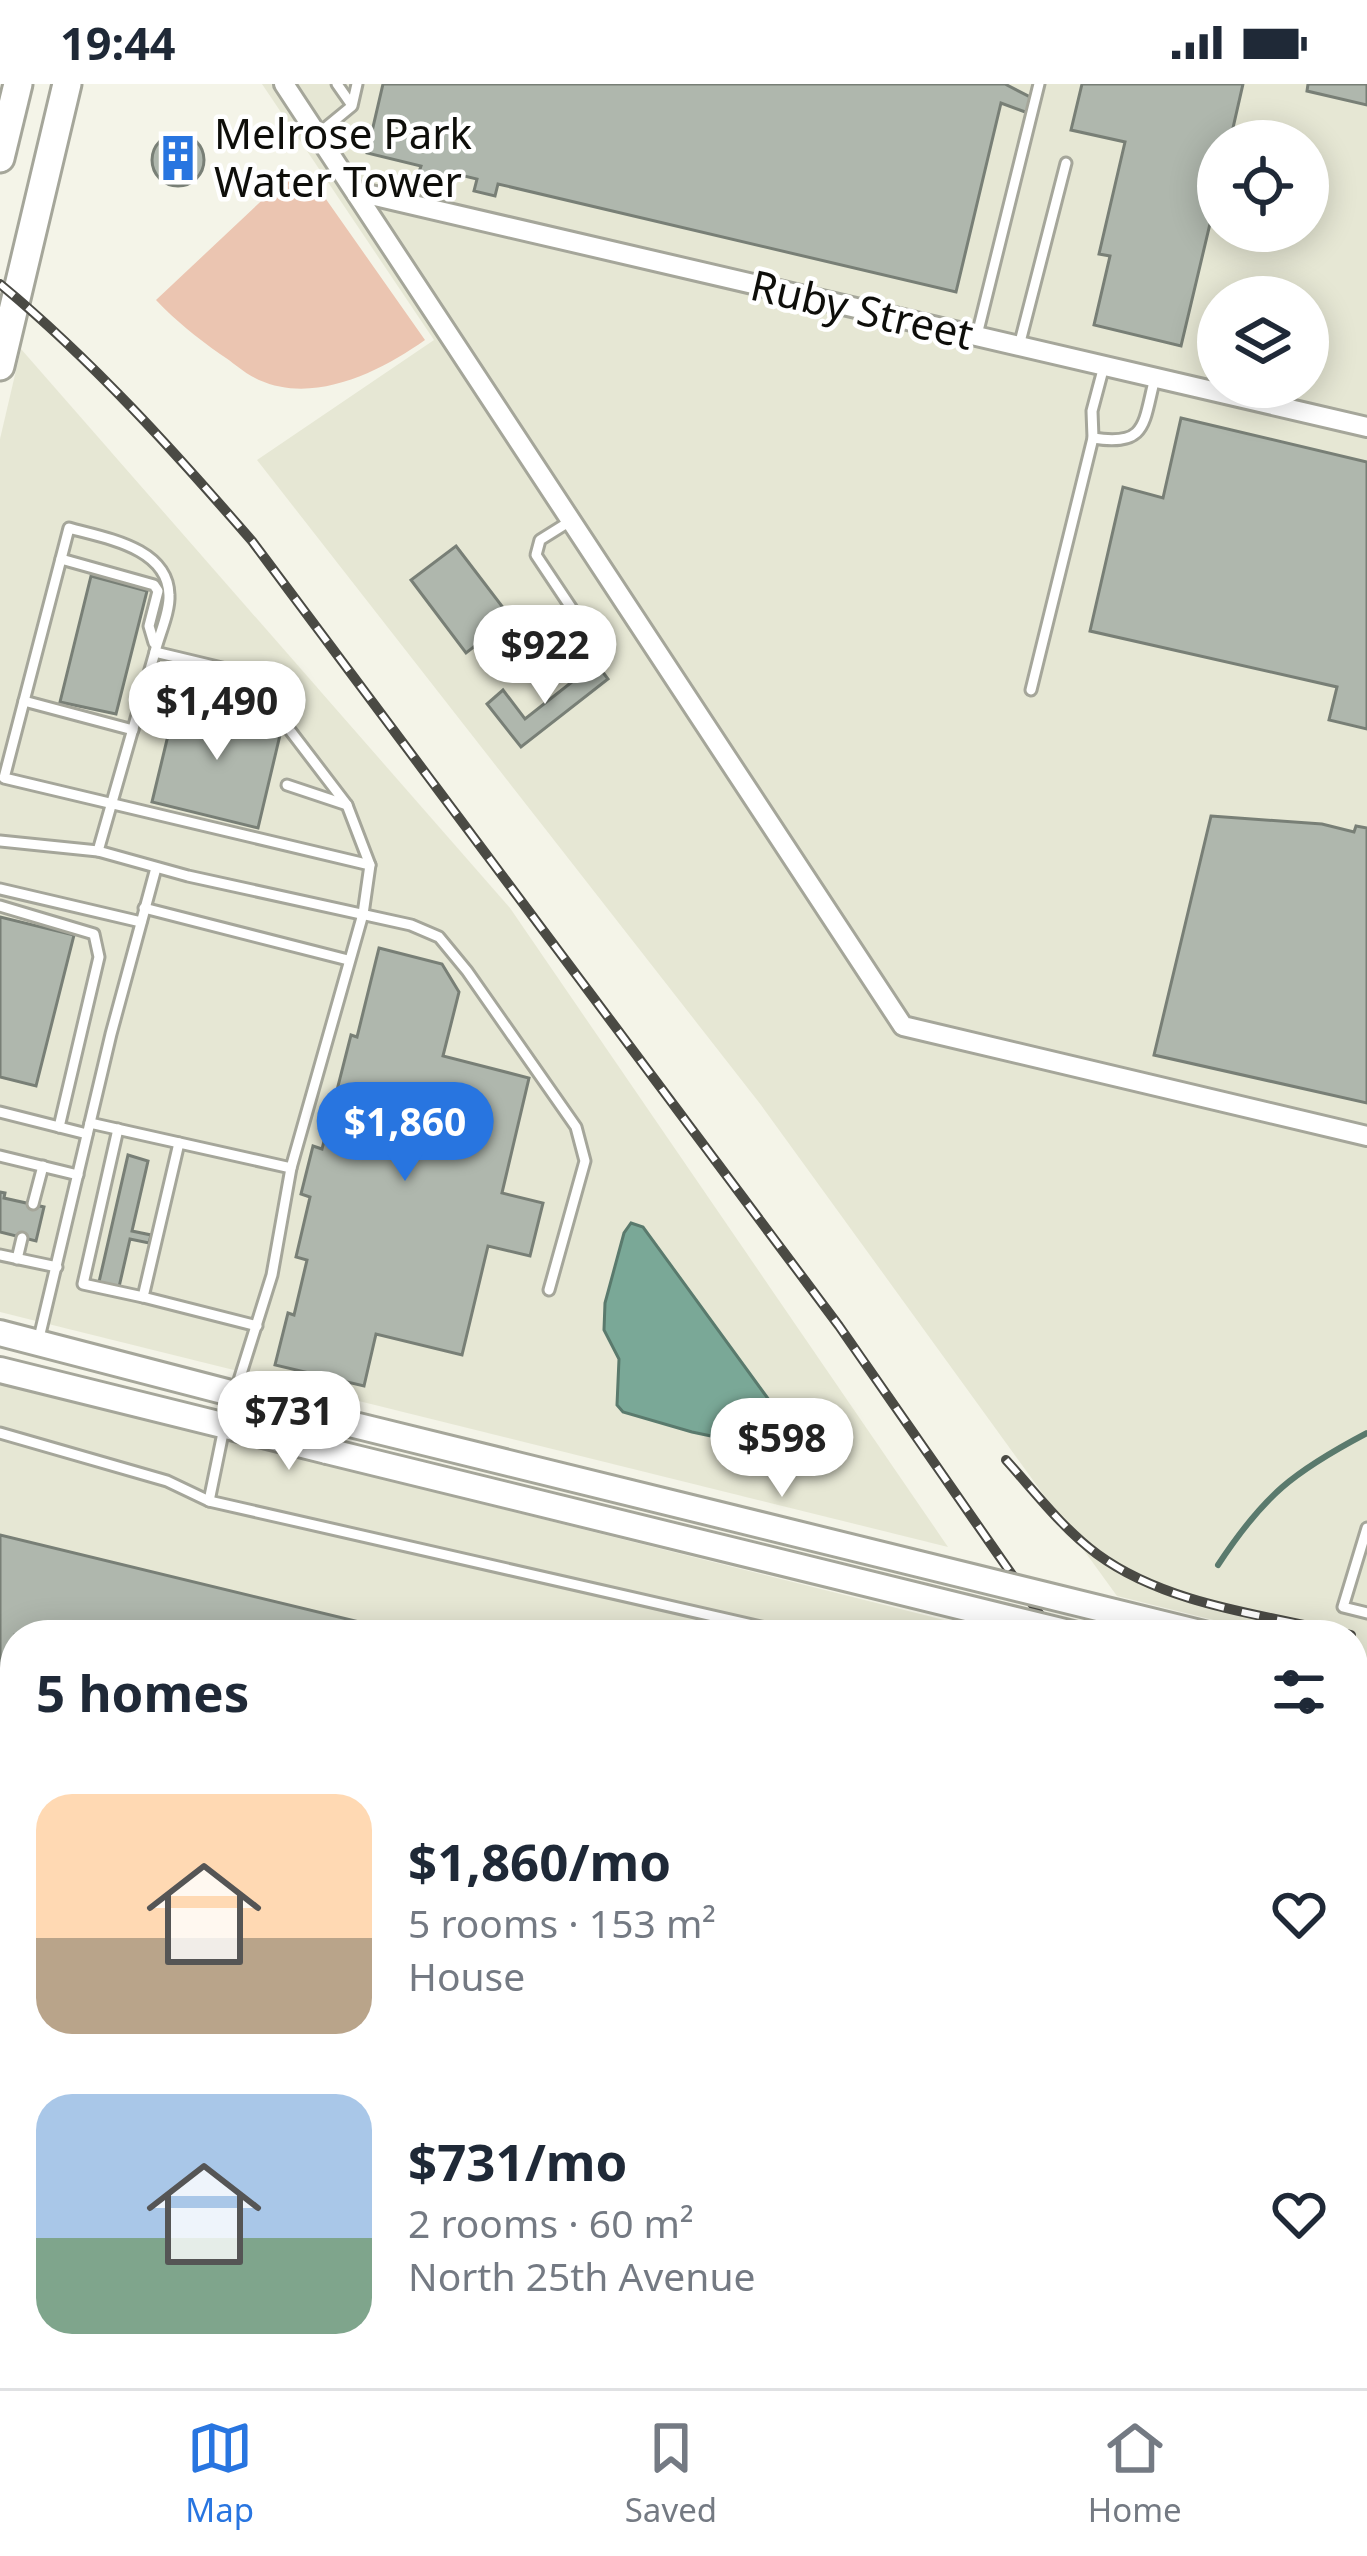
<!DOCTYPE html>
<html lang="en">
<head>
<meta charset="utf-8">
<style>
  body { margin:0; font-family:"Noto Sans",sans-serif; background:#f2f2f3; color:#1f2937; height:100vh; display:flex; flex-direction:column; font-size:45px; white-space:nowrap }
  * { box-sizing:border-box; margin:0 }
  p { font-size:39px; color:#747a83 }
  .icon { flex:none; width:66px; height:66px; fill:none; stroke:currentColor; stroke-width:2; stroke-linecap:round; stroke-linejoin:round }
  .map { position:relative; flex:1; overflow:hidden }
  .details { position:absolute; left:0px; top:1536px; width:1368px; height:768px; display:flex; flex-direction:column; background:#fff; border-radius:48px 48px 0 0; box-shadow:0 6px 30px #0003 }
  .details>* { flex:none }
  .buttons { position:absolute; left:1197px; top:36px; display:grid; gap:24px }
  .buttons a { display:grid; place-items:center; width:132px; height:132px; border-radius:50%; background:#fff; box-shadow:0 6px 30px #0003; font-size:60px }
  .price { position:absolute; translate:-50% -102px; padding:0 27px; border-radius:42px; background:#fff; color:#222; font-size:39px; line-height:78px; filter:drop-shadow(0 3px 6px #0008) }
  .price::after { content:''; position:absolute; left:50%; top:72px; width:36px; height:27px; margin-left:-18px; background:inherit; clip-path:polygon(0 0,100% 0,50% 100%) }
  .price.selected { background:#2875e0; color:#fff }
  ul { padding:0; list-style:none }
  li { display:flex; align-items:center; gap:36px; height:300px; padding:0 36px }
  li span { display:grid; place-items:center; flex:none; width:336px; height:240px; border-radius:36px; color:#555 }
  li>.icon { margin-inline-start:auto }
  span .icon { width:144px; height:144px; fill:#fffc; stroke-width:1 }
  li b { font-size:51px }
  h2 { display:flex; justify-content:space-between; align-items:center; height:144px; padding:0 36px; font-size:51px }
  .status { display:flex; justify-content:space-between; align-items:center; height:84px; padding:0 60px; background:#fff; direction:ltr }
  .status svg { height:33px; fill:currentColor }
  .dock { display:flex; justify-content:space-around; align-items:center; height:168px; border-top:3px solid #e0e1e3; background:#fff; font-size:33px; color:#747a83 }
  .dock a { display:grid; justify-items:center; gap:6px }
  .dock .selected { color:#2875e0 }
  .map>svg:first-child { display:block }
  .built { fill:#e6e7d4; fill-rule:evenodd }
  .green { fill:#ebc5b1 }
  .water { fill:#7aa897; stroke:#5a7a6d; stroke-width:3 }
  .lines { fill:none; stroke-linecap:round; stroke-linejoin:round }
  .stream { stroke:#5a7a6d; stroke-width:6 }
  .building { fill:#afb7ad; stroke:#787f76; stroke-width:3 }
  .service-casing { stroke:#a5a69a; stroke-width:15 }
  .minor-casing { stroke:#a5a69a; stroke-width:24 }
  .secondary-casing { stroke:#a5a69a; stroke-width:30 }
  .primary-casing { stroke:#a5a69a; stroke-width:33 }
  .service { stroke:#fff; stroke-width:9 }
  .minor { stroke:#fff; stroke-width:18 }
  .secondary { stroke:#fff; stroke-width:24 }
  .primary { stroke:#fff; stroke-width:27 }
  .rail-casing { stroke:#4a4a44; stroke-width:10 }
  .rail { stroke:#fff; stroke-width:6; stroke-dasharray:18; stroke-linecap:butt }
  .secondary-bridge-casing { stroke:#a5a69a; stroke-width:30; stroke-linecap:butt }
  .secondary-bridge { stroke:#fff; stroke-width:24 }
  .labels { text-anchor:middle; stroke-width:9; stroke-linejoin:round; paint-order:stroke }
  .poi-label { font-size:42px; fill:#0e0e0a; stroke:#fff; text-anchor:start }
  .street-label { font-size:42px; fill:#0e0e0a; stroke:#fff }
</style>
</head>
<body>
<div class="status"><b>19:44</b><svg viewBox="0 0 49 12"><path d="M0 12V9h3v3zM5 12V6h3v6zM10 12V3h3v9zM15 12V0h3v12zM26 1h20v11H26zM47 4h2v5h-2z"/></svg></div>
<div class="map">
<svg width="1367" height="2304" viewBox="0 0 1367 2304">
  <rect width="100%" height="100%" fill="#f4f4e8"/>
  <g class="built">
    <path d="M262 0H1367V1574L1353 1571V1551H1274L1117 1512 761 1021 257 376 434 256ZM1218 57H1308V147H1218ZM1218 213H1308V303H1218Z"/>
    <polygon points="21,265 510,824 948,1463 0,1228 0,355"/>
    <polygon points="0,1299 1004,1551 15,1551 15,2289 1353,2289 1353,2057 1367,2078 1367,2304 0,2304"/>
    <polygon points="1353,1636 1367,1639 1367,1722 1353,1648"/>
  </g>
  <path class="green" d="M290 90 309 91 425 256C381 287 315 321 259 296 245 290 233 278 220 270 196 253 176 237 156 216Z"/>
  <polygon class="water" points="631,1139 643,1143 796,1353 798,1361 792,1369 692,1348 623,1328 617,1321 619,1275 604,1246 605,1219 624,1149"/>
  <g class="lines">
    <path class="stream" d="M1218 1481C1264 1411 1293 1388 1367 1349"/>
  </g>
  <g class="building">
    <polygon points="383,0 1005,0 1034,15 1028,29 1001,19 956,208 498,100 495,112 474,107 477,95 448,88 445,101 417,94 421,82 367,69"/>
    <polygon points="1082,0 1243,0 1230,57 1218,57 1218,106 1181,262 1094,241 1110,172 1099,170 1125,58 1071,46"/>
    <polygon points="1308,0 1367,0 1367,21 1307,7"/>
    <circle cx="178" cy="76" r="26"/>
    <polygon points="1181,334 1367,378 1367,645 1329,636 1337,603 1090,547 1123,403 1163,414"/>
    <polygon points="456,462 511,534 466,569 411,496"/>
    <polygon points="91,492 147,507 116,630 60,618"/>
    <polygon points="596,579 608,595 521,663 487,620 503,606 525,635"/>
    <polygon points="177,614 267,636 280,651 258,744 152,718"/>
    <polygon points="1211,732 1322,740 1354,748 1356,742 1367,744 1367,1019 1154,971"/>
    <polygon points="0,833 74,851 36,1002 0,993"/>
    <polygon points="379,864 442,880 459,908 443,972 529,994 502,1109 543,1119 530,1172 488,1162 462,1271 376,1250 364,1302 275,1281 288,1229 294,1231 307,1176 296,1173 310,1113 301,1110 313,1062 322,1065 351,951 357,953"/>
    <polygon points="128,1071 148,1077 132,1147 151,1151 149,1159 130,1155 119,1203 99,1198"/>
    <polygon points="0,1108 5,1109 4,1114 44,1123 36,1157 0,1148"/>
    <polygon points="0,1451 413,1551 15,1551 15,1789 0,1785"/>
    <polygon points="0,1925 15,1928 15,2208 0,2205"/>
    <polygon points="349,2289 552,2289 549,2304 411,2304"/>
    <polygon points="831,2289 1234,2289 1230,2304 827,2304"/>
  </g>
  <g class="lines">
    <defs>
      <g id="service">
        <polyline points="337,0 351,20"/>
        <polyline points="318,50 352,22 357,0"/>
        <polyline points="977,251 1039,0"/>
        <polyline points="1019,262 1066,79"/>
        <path d="M1093 354C1148 363 1143 339 1155 294"/>
        <polyline points="572,436 540,456 536,471 594,558"/>
        <polyline points="61,475 154,501 158,507 149,542 154,559"/>
        <polyline points="1031,606 1093,354 1092,327 1104,282"/>
        <path d="M24 617 69 444C104 454 168 463 169 511 170 528 159 551 155 568"/>
        <polyline points="133,646 24,617 4,694 370,781"/>
        <polyline points="287,701 347,721"/>
        <polyline points="0,757 98,767 188,792 411,841 439,853 467,887 576,1043 585,1077 549,1206"/>
        <polyline points="98,767 155,568 247,590 347,721 370,781 363,830 291,1084 272,1191 224,1344 209,1417 796,1551"/>
        <polyline points="0,805 141,838"/>
        <polyline points="0,822 94,850 99,873 59,1043"/>
        <polyline points="144,824 348,876"/>
        <polyline points="0,1028 87,1050"/>
        <polyline points="90,1039 291,1084"/>
        <polyline points="118,1045 83,1200 143,1213"/>
        <polyline points="179,1059 143,1213 257,1242"/>
        <polyline points="0,1072 78,1091"/>
        <polyline points="33,1120 43,1082"/>
        <polyline points="0,1171 57,1183"/>
        <polyline points="17,1175 22,1154"/>
        <polyline points="39,1254 111,950 156,784"/>
        <polyline points="0,1349 167,1397 209,1417"/>
        <polyline points="1367,1444 1343,1523 1367,1529"/>
        <polyline points="0,1812 15,1816"/>
        <polyline points="0,1855 15,1859"/>
        <polyline points="0,1905 15,1908"/>
        <polyline points="0,2275 15,2279"/>
        <polyline points="1353,2279 1367,2271"/>
        <polyline points="57,2289 123,2304"/>
        <polyline points="594,2304 598,2289"/>
        <polyline points="1309,2304 1336,2289"/>
      </g>
      <g id="minor">
        <polyline points="284,0 903,942 1367,1052"/>
        <polyline points="358,108 1367,343"/>
      </g>
      <g id="secondary">
        <polyline points="0,1249 342,1338"/>
        <polyline points="0,1286 327,1367"/>
        <polyline points="1353,1587 1367,1590"/>
        <polyline points="1353,1619 1367,1622"/>
      </g>
      <g id="primary">
        <polyline points="0,74 18,0"/>
        <polyline points="0,282 67,0"/>
      </g>
    </defs>
    <use href="#service" class="service-casing"/>
    <use href="#minor" class="minor-casing"/>
    <use href="#secondary" class="secondary-casing"/>
    <use href="#primary" class="primary-casing"/>
    <use href="#service" class="service"/>
    <use href="#minor" class="minor"/>
    <use href="#secondary" class="secondary"/>
    <use href="#primary" class="primary"/>
    <defs>
      <g id="rail">
        <path d="M0 200C93 277 173 366 252 457L839 1242 1054 1551"/>
        <path d="M1006 1376C1035 1408 1062 1444 1097 1470 1168 1522 1267 1531 1351 1551"/>
        <polyline points="1353,2029 1367,2051"/>
      </g>
    </defs>
    <use href="#rail" class="rail-casing"/>
    <use href="#rail" class="rail"/>
    <defs>
      <g id="secondary-bridge">
        <polyline points="342,1338 1208,1551"/>
        <polyline points="327,1367 1077,1551"/>
      </g>
    </defs>
    <use href="#secondary-bridge" class="secondary-bridge-casing"/>
    <use href="#secondary-bridge" class="secondary-bridge"/>
  </g>
  <defs>
    <symbol id="building-bare" viewBox="-9 -9 18 18"><path d="M-4-6H4V6H1V3H-1V6H-4ZM-2.5-4.3h1.7v1.8h-1.7ZM.8-4.3h1.7v1.8H.8ZM-2.5-1h1.7V.8h-1.7ZM.8-1h1.7V.8H.8Z" fill="#2875e0" stroke="#fff" stroke-width="2.5" paint-order="stroke"/></symbol>
  </defs>
  <g fill-rule="evenodd">
    <use href="#building-bare" x="145" y="41" width="66" height="66"/>
  </g>
  <g class="labels">
    <g class="poi-label">
      <text x="214" y="65">Melrose Park<tspan x="214" dy="48">Water Tower</tspan></text>
    </g>
    <g class="street-label">
      <text transform="translate(862 226) rotate(13)" y="15">Ruby Street</text>
    </g>
  </g>
</svg>
<div class="buttons">
<a><svg class="icon" aria-label="locate" viewBox="0 0 24 24"><circle cx="12" cy="12" r="6"/><path d="M12 2v4M12 18v4M2 12h4M18 12h4"/></svg></a>
<a><svg class="icon" aria-label="layers" viewBox="0 0 24 24"><path d="M12 4l9 5-9 5-9-5zM3 14l9 5 9-5"/></svg></a>
</div>
<b class="price" style="left:545px;top:623px">$922</b>
<b class="price" style="left:217px;top:679px">$1,490</b>
<b class="price selected" style="left:405px;top:1100px">$1,860</b>
<b class="price" style="left:289px;top:1389px">$731</b>
<b class="price" style="left:782px;top:1416px">$598</b>
<section class="details">
<h2>5 homes<svg class="icon" aria-label="filters" viewBox="0 0 24 24"><path d="M4 7h16M4 17h16"/><circle cx="9" cy="7" r="2"/><circle cx="15" cy="17" r="2"/></svg></h2>
<ul>
<li><span style="background:linear-gradient(#ffd9b3 60%,#b9a48a 0)"><svg class="icon" aria-label="home" viewBox="0 0 24 24"><path d="M3 11l9-7 9 7M6 9v11h12V9"/></svg></span><div><b>$1,860/mo</b><p>5 rooms · 153 m²</p><p>House</p></div><svg class="icon" aria-label="heart" viewBox="0 0 24 24"><path d="M12 20l-8-8c-3-5 5-10 8-4 3-6 11-1 8 4z"/></svg></li>
<li><span style="background:linear-gradient(#a9c7e8 60%,#7fa58c 0)"><svg class="icon" aria-label="home" viewBox="0 0 24 24"><path d="M3 11l9-7 9 7M6 9v11h12V9"/></svg></span><div><b>$731/mo</b><p>2 rooms · 60 m²</p><p>North 25th Avenue</p></div><svg class="icon" aria-label="heart" viewBox="0 0 24 24"><path d="M12 20l-8-8c-3-5 5-10 8-4 3-6 11-1 8 4z"/></svg></li>
</ul>
</section>
</div>
<nav class="dock">
<a class="selected"><svg class="icon" aria-label="map" viewBox="0 0 24 24"><path d="M3 6l6-2 6 2 6-2v14l-6 2-6-2-6 2zM9 4v14M15 6v14"/></svg>Map</a>
<a><svg class="icon" aria-label="saved" viewBox="0 0 24 24"><path d="M7 4h10v16l-5-4-5 4z"/></svg>Saved</a>
<a><svg class="icon" aria-label="home" viewBox="0 0 24 24"><path d="M3 11l9-7 9 7M6 9v11h12V9"/></svg>Home</a>
</nav>
</body>
</html>
